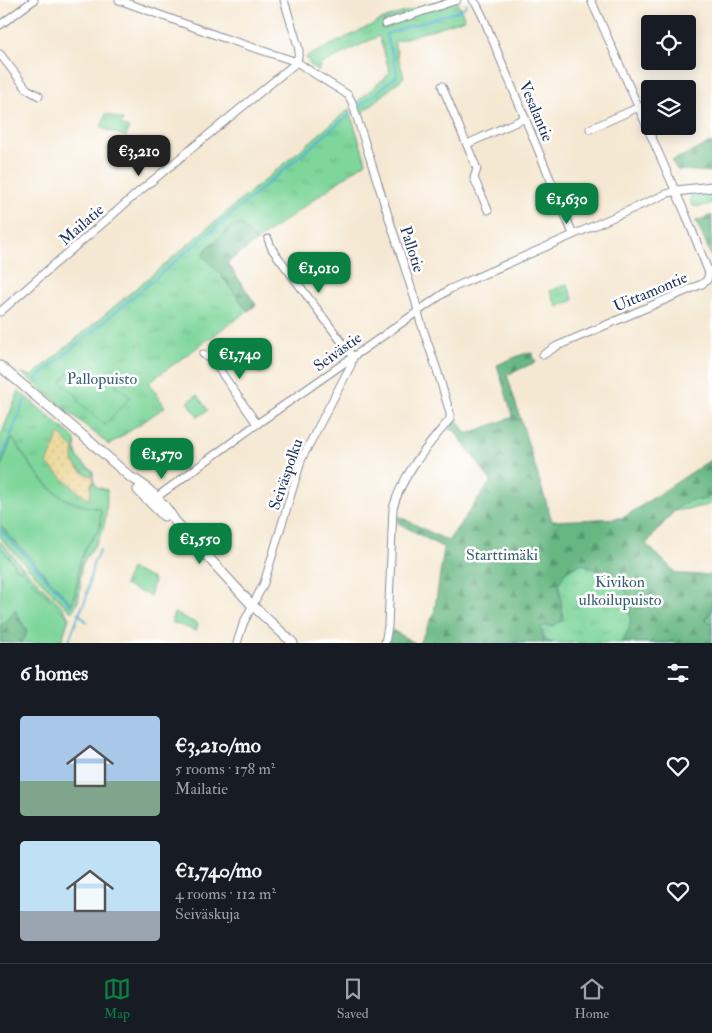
<!DOCTYPE html>
<html lang="en">
<head>
<meta charset="utf-8">
<style>
  body { margin:0; font-family:"IM FELL Double Pica",serif; background:#20242c; color:#f1f3f6; height:100vh; display:flex; flex-direction:column; font-size:19px; white-space:nowrap }
  * { box-sizing:border-box; margin:0 }
  p { font-size:16px; color:#9ea1a6 }
  .icon { flex:none; width:28px; height:28px; fill:none; stroke:currentColor; stroke-width:2; stroke-linecap:round; stroke-linejoin:round }
  .map { position:relative; height:643px; overflow:hidden }
  .sheet { display:flex; flex-direction:column; background:#171b24; flex:1 }
  .sheet>* { flex:none }
  .tools { position:absolute; left:641px; top:15px; display:grid; gap:10px }
  .tools a { display:grid; place-items:center; width:55px; height:55px; border-radius:5px; background:#171b24; box-shadow:0 2px 12px #0003; font-size:25px }
  .price { position:absolute; translate:-50% -42px; padding:0 11px; border-radius:10px; background:#0b8043; color:#fff; font-size:16px; line-height:32px; filter:drop-shadow(0 1px 2px #0008) }
  .price::after { content:''; position:absolute; left:50%; top:30px; width:15px; height:11px; margin-left:-8px; background:inherit; clip-path:polygon(0 0,100% 0,50% 100%) }
  .price.on { background:#222; color:#fff }
  ul { padding:0; list-style:none }
  li { display:flex; align-items:center; gap:15px; height:125px; padding:0 20px }
  li span { display:grid; place-items:center; flex:none; width:140px; height:100px; border-radius:5px; color:#555 }
  li>.icon { margin-inline-start:auto }
  span .icon { width:60px; height:60px; fill:#fffc; stroke-width:1 }
  li b { font-size:21px }
  h2 { display:flex; justify-content:space-between; align-items:center; height:60px; padding:0 20px; font-size:21px }
  .tab-bar { display:flex; justify-content:space-around; align-items:center; height:70px; border-top:1px solid #363941; background:#171b24; font-size:14px; color:#9ea1a6 }
  .tab-bar a { display:grid; justify-items:center; gap:2px }
  .tab-bar .on { color:#0b8043 }
  .map>svg:first-child { display:block }
  .grass { fill:url(#grass-tufts); stroke:#4d827c }
  .forest { fill:url(#forest-firs); stroke:#417370 }
  .sand { fill:url(#sand-dots); stroke:#84847e }
  .garden { fill:#7fd69b; stroke:#4d827c }
  .lines { fill:none; stroke-linecap:round; stroke-linejoin:round }
  .stream { stroke:#52b1d1; stroke-width:2 }
  .minor-casing { stroke:#888c98; stroke-width:9 }
  .major-casing { stroke:#888c98; stroke-width:11 }
  .minor { stroke:#fff; stroke-width:7 }
  .major { stroke:#fff; stroke-width:9 }
  .labels { text-anchor:middle; stroke-width:5; stroke-linejoin:round; paint-order:stroke }
  .street-label { font-size:16px; fill:#1b2f5e; stroke:#fff }
  .park-label { font-size:16px; fill:#396170; stroke:#fff }
</style>
</head>
<body>
<div class="map">
<svg width="712" height="643" viewBox="0 0 712 643">
  <defs>
    <pattern id="grass-tufts" width="24" height="20" patternUnits="userSpaceOnUse" patternTransform="scale(1.25)"><rect width="24" height="20" fill="#7fd69b"/><path d="M3 7l-1-3M5 7V3M7 7l1-3M15 17l-1-3M17 17v-4M19 17l1-3" fill="none" stroke="#6db888"/></pattern>
    <pattern id="forest-firs" width="22" height="20" patternUnits="userSpaceOnUse" patternTransform="scale(1.25)"><rect width="22" height="20" fill="#67b783"/><path d="M5 1l3.5 6h-7zM16 11l3.5 6h-7z" fill="#54956e"/></pattern>
    <pattern id="sand-dots" width="8" height="8" patternUnits="userSpaceOnUse" patternTransform="scale(1.25)"><rect width="8" height="8" fill="#eeda9e"/><path d="M2 2h.1M6 6h.1" fill="none" stroke="#ccbb8a" stroke-width="1.8" stroke-linecap="round"/></pattern>
  </defs>
  <rect width="100%" height="100%" fill="#fff"/>
  <filter id="ink" filterUnits="userSpaceOnUse"><feTurbulence type="fractalNoise" baseFrequency=".02" numOctaves="2"/><feDisplacementMap in="SourceGraphic" scale="10" xChannelSelector="R" yChannelSelector="G"/><feConvolveMatrix kernelMatrix="1 2 1 2 8 2 1 2 1" color-interpolation-filters="sRGB"/></filter>
  <filter id="wash" filterUnits="userSpaceOnUse"><feTurbulence type="fractalNoise" baseFrequency=".0096" numOctaves="4" result="noise"/><feDisplacementMap in="SourceGraphic" scale="20" xChannelSelector="R" yChannelSelector="G"/><feGaussianBlur stdDeviation="1.12" result="paint"/><feColorMatrix in="noise" values="0 0 0 0 0 0 0 0 0 0 0 0 0 0 0 0 0 1.4 0 .05"/><feComposite in="paint" operator="in"/></filter>
  <g filter="url(#wash)">
    <rect width="100%" height="100%" fill="#f5e8d2"/>
    <g class="grass">
      <polygon points="443,0 457,0 465,19 394,42 404,77 360,115 356,103 390,73 379,36 321,64 318,72 310,65 306,57 386,18"/>
      <polygon points="349,109 366,162 227,262 256,305 149,382 165,407 109,445 22,373 32,376"/>
      <polygon points="106,114 123,120 121,125 129,128 126,137 101,128"/>
      <path d="M712 192V203C705 205 699 209 692 205L690 200 691 196 695 193Z"/>
      <polygon points="567,284 574,300 557,307 550,291"/>
      <polygon points="253,343 270,366 259,374 242,351"/>
      <path d="M19 391 72 436C77 442 75 445 76 452 78 461 86 466 93 471V476C85 475 73 466 72 457 72 455 73 452 74 449L59 435 83 496 90 499 91 484 94 482 97 487 107 490C107 508 107 528 96 543 92 550 86 556 83 563 77 579 85 599 71 612L35 575 5 543 0 537V525L72 604 77 584 79 565 85 549 100 527 101 510C91 507 77 505 67 500 43 487 28 461 12 439L0 470V437Z"/>
      <polygon points="197,395 208,410 198,417 188,402"/>
      <polygon points="712,459 712,502 706,506 674,511 646,544 677,574 712,575 712,643 491,643 552,522 623,518"/>
      <polygon points="0,541 20,564 62,606 69,618 21,570 13,568 14,564 0,547"/>
      <polygon points="131,569 153,579 154,581 150,596 124,585"/>
      <polygon points="174,613 198,624 196,631 171,622"/>
    </g>
    <g class="forest">
      <polygon points="712,142 712,172 677,170 672,161"/>
      <polygon points="712,215 712,258 696,221"/>
      <polygon points="241,224 257,241 227,263 256,305 248,311 216,269 203,256 208,247 232,226"/>
      <path d="M532 353 536 362 507 375 552 521 623 518 712 459V495C701 504 698 498 689 501 674 507 656 531 646 544L677 574 706 575 712 578V611L706 620 712 623V643H676L671 641 668 643H621C623 638 629 631 630 625 630 623 630 599 629 597 626 584 594 567 581 564L566 571 559 583 563 620 552 626H544L541 628 544 639 553 643H419L434 614 444 548 398 523V516L448 541 491 481 454 430H449L453 422 455 413 457 421 467 434 513 417 497 365 523 354Z"/>
      <polygon points="15,609 21,623 27,629 25,638 21,643 0,643 0,626 11,616"/>
      <polygon points="392,630 415,643 389,643"/>
    </g>
    <path class="sand" d="M59 434 74 449C74 450 73 457 73 458 74 467 85 475 93 476L94 482 91 484 90 500 83 496 47 464Z"/>
    <g class="garden">
      <polygon points="72,369 91,386 103,373 130,397 105,425 78,401 80,398 61,382"/>
      <path d="M12 438C28 461 42 487 67 500 77 505 91 507 101 510L100 527 85 549 79 565 77 584 72 604 0 525V470Z"/>
      <path d="M0 547 14 564V568L21 570 69 618 61 643H21L25 638 27 629C21 623 19 616 15 609L11 616 0 626Z"/>
    </g>
    <g class="lines">
      <g class="stream">
        <polyline points="358,107 397,76 396,66 386,34 458,11 465,7 467,4"/>
        <polyline points="36,379 350,114"/>
        <polyline points="0,463 26,397"/>
        <polyline points="0,529 72,606"/>
        <polyline points="87,622 79,614 86,599 93,564 100,550"/>
        <polyline points="68,643 79,614 78,613"/>
      </g>
    </g>
  </g>
  <g filter="url(#ink)">
    <g class="lines">
      <defs>
        <g id="minor">
          <path d="M119 0 221 37 297 62 310 71 342 91 348 95 352 102 416 303 420 320 438 373 450 413V419C427 447 403 473 393 508L388 626 385 643"/>
          <polyline points="473,0 477,5 483,17 573,234"/>
          <polyline points="385,24 457,0"/>
          <polyline points="0,25 34,0"/>
          <polyline points="0,54 27,89 39,96"/>
          <polyline points="442,86 477,169 474,178 488,210"/>
          <polyline points="590,129 639,107"/>
          <polyline points="467,144 525,118"/>
          <polyline points="268,239 272,249 353,357"/>
          <polyline points="0,312 57,262 109,218 135,195 297,62 299,51 298,46 284,0"/>
          <polyline points="203,354 214,362 257,424"/>
          <polyline points="543,355 557,346 702,284 707,280 709,273 686,215 591,0"/>
          <polyline points="154,499 257,424 450,289 666,194 676,191"/>
          <polyline points="237,643 243,624 264,583 302,458 351,365 353,357"/>
        </g>
        <g id="major">
          <polyline points="676,191 712,187"/>
          <path d="M0 366 94 445 130 477C146 484 166 506 175 521L252 605 293 643"/>
          <polyline points="138,490 164,516"/>
        </g>
      </defs>
      <use href="#minor" class="minor-casing"/>
      <use href="#major" class="major-casing"/>
      <use href="#minor" class="minor"/>
      <use href="#major" class="major"/>
    </g>
  </g>
  <g class="labels">
    <g class="street-label">
      <text transform="translate(537 111) rotate(67)" y="6">Vesalantie</text>
      <text transform="translate(81 224) rotate(-41)" y="6">Mailatie</text>
      <text transform="translate(413 249) rotate(72)" y="6">Pallotie</text>
      <text transform="translate(650 291) rotate(-23)" y="6">Uittamontie</text>
      <text transform="translate(337 351) rotate(-36)" y="6">Seivästie</text>
      <text transform="translate(285 474) rotate(-71)" y="6">Seiväspolku</text>
    </g>
    <g class="park-label">
      <text x="102" y="384">Pallopuisto</text>
      <text x="502" y="560">Starttimäki</text>
      <text x="620" y="587">Kivikon<tspan x="620" dy="18">ulkoilupuisto</tspan></text>
    </g>
  </g>
</svg>
<div class="tools">
<a><svg class="icon" aria-label="locate" viewBox="0 0 24 24"><circle cx="12" cy="12" r="6"/><path d="M12 2v4M12 18v4M2 12h4M18 12h4"/></svg></a>
<a><svg class="icon" aria-label="layers" viewBox="0 0 24 24"><path d="M12 4l9 5-9 5-9-5zM3 14l9 5 9-5"/></svg></a>
</div>
<b class="price on" style="left:139px;top:177px">€3,210</b>
<b class="price" style="left:567px;top:225px">€1,630</b>
<b class="price" style="left:319px;top:294px">€1,010</b>
<b class="price" style="left:240px;top:380px">€1,740</b>
<b class="price" style="left:162px;top:480px">€1,570</b>
<b class="price" style="left:200px;top:565px">€1,550</b>
</div>
<section class="sheet">
<h2>6 homes<svg class="icon" aria-label="filters" viewBox="0 0 24 24"><path d="M4 7h16M4 17h16"/><circle cx="9" cy="7" r="2"/><circle cx="15" cy="17" r="2"/></svg></h2>
<ul>
<li><span style="background:linear-gradient(#a9c7e8 65%,#7fa58c 0)"><svg class="icon" aria-label="home" viewBox="0 0 24 24"><path d="M3 11l9-7 9 7M6 9v11h12V9"/></svg></span><div><b>€3,210/mo</b><p>5 rooms · 178 m²</p><p>Mailatie</p></div><svg class="icon" aria-label="heart" viewBox="0 0 24 24"><path d="M12 20l-8-8c-3-5 5-10 8-4 3-6 11-1 8 4z"/></svg></li>
<li><span style="background:linear-gradient(#bfe0f5 70%,#9aa5b1 0)"><svg class="icon" aria-label="home" viewBox="0 0 24 24"><path d="M3 11l9-7 9 7M6 9v11h12V9"/></svg></span><div><b>€1,740/mo</b><p>4 rooms · 112 m²</p><p>Seiväskuja</p></div><svg class="icon" aria-label="heart" viewBox="0 0 24 24"><path d="M12 20l-8-8c-3-5 5-10 8-4 3-6 11-1 8 4z"/></svg></li>
</ul>
</section>
<nav class="tab-bar">
<a class="on"><svg class="icon" aria-label="map" viewBox="0 0 24 24"><path d="M3 6l6-2 6 2 6-2v14l-6 2-6-2-6 2zM9 4v14M15 6v14"/></svg>Map</a>
<a><svg class="icon" aria-label="saved" viewBox="0 0 24 24"><path d="M7 4h10v16l-5-4-5 4z"/></svg>Saved</a>
<a><svg class="icon" aria-label="home" viewBox="0 0 24 24"><path d="M3 11l9-7 9 7M6 9v11h12V9"/></svg>Home</a>
</nav>
</body>
</html>
